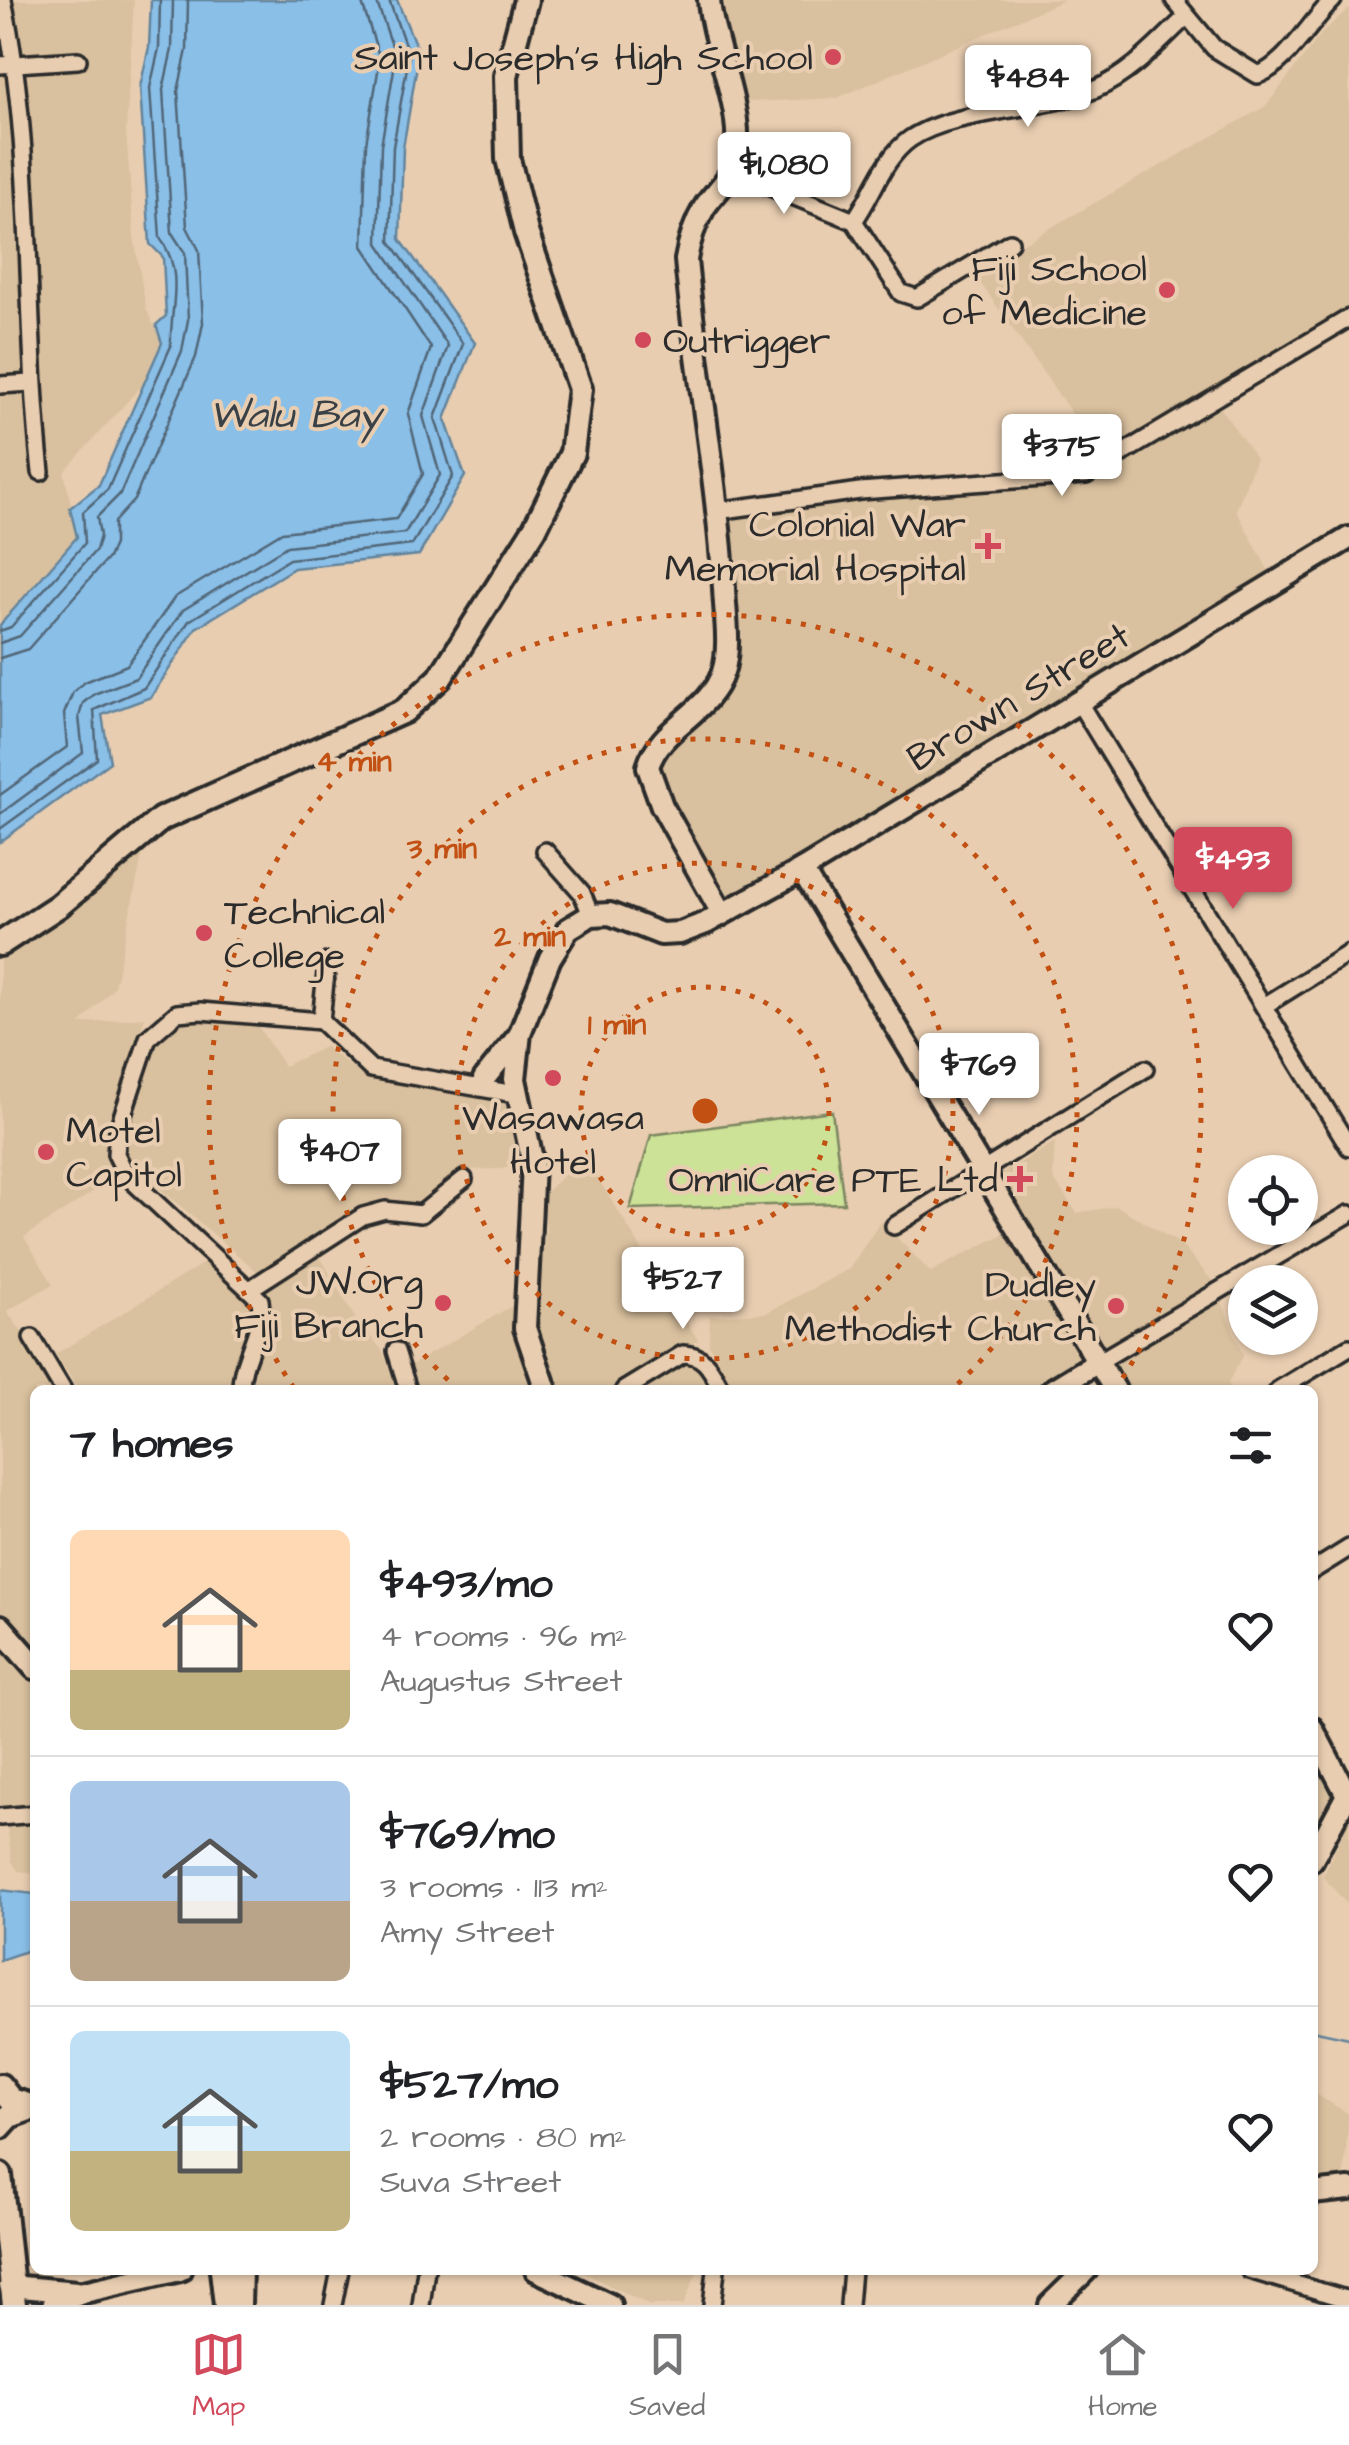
<!DOCTYPE html>
<html lang="en">
<head>
<meta charset="utf-8">
<style>
  body { margin:0; font-family:"Architects Daughter",sans-serif; background:#f6f6f6; color:#202124; height:100vh; display:flex; flex-direction:column; font-size:38px; white-space:nowrap }
  * { box-sizing:border-box; margin:0 }
  p { font-size:32px; color:#757577 }
  .icon { flex:none; width:55px; height:55px; fill:none; stroke:currentColor; stroke-width:2; stroke-linecap:round; stroke-linejoin:round }
  .map { position:relative; flex:1; overflow:hidden }
  .panel { position:absolute; left:30px; top:1385px; width:1288px; height:890px; display:flex; flex-direction:column; background:#fff; border-radius:15px; box-shadow:0 2px 8px #0004 }
  .panel>* { flex:none }
  .fabs { position:absolute; left:1228px; top:1155px; display:grid; gap:20px }
  .fabs a { display:grid; place-items:center; width:90px; height:90px; border-radius:50%; background:#fff; box-shadow:0 2px 8px #0004; font-size:50px }
  .price { position:absolute; translate:-50% -85px; padding:0 22px; border-radius:10px; background:#fff; color:#222; font-size:32px; line-height:65px; filter:drop-shadow(0 2px 5px #0008) }
  .price::after { content:''; position:absolute; left:50%; top:60px; width:30px; height:22px; margin-left:-15px; background:inherit; clip-path:polygon(0 0,100% 0,50% 100%) }
  .price.current { background:#d1495b; color:#fff }
  ul { padding:0; list-style:none }
  li { display:flex; align-items:center; gap:30px; height:250px; padding:0 40px }
  li+li { border-top:2px solid #e0e0e0 }
  li span { display:grid; place-items:center; flex:none; width:280px; height:200px; border-radius:15px; color:#555 }
  li>.icon { margin-inline-start:auto }
  span .icon { width:120px; height:120px; fill:#fffc; stroke-width:1 }
  li b { font-size:42px }
  h2 { display:flex; justify-content:space-between; align-items:center; height:120px; padding:0 40px; font-size:42px }
  .dock { display:flex; justify-content:space-around; align-items:center; height:140px; border-top:2px solid #e0e0e0; background:#fff; font-size:28px; color:#757577 }
  .dock a { display:grid; justify-items:center; gap:5px }
  .dock .current { color:#d1495b }
  .map>svg:first-child { display:block }
  .built { fill:#d9c09e }
  .green { fill:#cce297; stroke:#7c8661; stroke-width:2.5 }
  .water { fill:#8abfe8; stroke:#64849c; stroke-width:2.5 }
  .lines { fill:none; stroke-linecap:round; stroke-linejoin:round }
  .shore { stroke:#516677; stroke-width:2.5 }
  .stream { stroke:#64849c; stroke-width:2.5 }
  .minor-casing { stroke:#2b2b2b; stroke-width:22 }
  .major-casing { stroke:#2b2b2b; stroke-width:28 }
  .highway-casing { stroke:#2b2b2b; stroke-width:30 }
  .minor { stroke:#e8cdb0; stroke-width:15 }
  .major { stroke:#e8cdb0; stroke-width:20 }
  .highway { stroke:#e8cdb0; stroke-width:22 }
  .ring { fill:none; stroke:#c25012; stroke-width:5; stroke-dasharray:5 10 }
  .poi-dot { fill:#d1495b; stroke:#e8cdb0; stroke-width:4 }
  .labels { text-anchor:middle; stroke-width:8; stroke-linejoin:round; paint-order:stroke }
  .poi-label { font-size:38px; fill:#2b2b2b; stroke:#e8cdb0; text-anchor:end }
  .street-label { font-size:38px; fill:#2b2b2b; stroke:#e8cdb0 }
  .water-label { font-size:40px; font-style:italic; fill:#394147; stroke:#e8cdb0 }
  .centre { fill:#c25012; stroke:#e8cdb0; stroke-width:5 }
  .ring-label { font-size:30px; text-anchor:middle; font-weight:bold; fill:#c25012; stroke:#e8cdb0; stroke-width:8; stroke-linejoin:round; paint-order:stroke }
</style>
</head>
<body>
<div class="map">
<svg width="1349" height="2305" viewBox="0 0 1349 2305">
  <rect width="100%" height="100%" fill="#e8cdb0"/>
  <filter id="ink" filterUnits="userSpaceOnUse"><feTurbulence type="fractalNoise" baseFrequency=".01" numOctaves="2"/><feDisplacementMap in="SourceGraphic" scale="20" xChannelSelector="R" yChannelSelector="G"/><feConvolveMatrix kernelMatrix="1 2 1 2 8 2 1 2 1" color-interpolation-filters="sRGB"/></filter>
  <g filter="url(#ink)">
    <g class="built">
      <polygon points="0,0 134,0 126,131 134,236 146,309 162,343 143,384 64,472 78,537 0,625"/>
      <polygon points="725,0 1064,0 837,98 746,102 724,17"/>
      <polygon points="1349,8 1349,308 1105,461 973,272 1266,106 1322,33"/>
      <polygon points="1215,401 1256,458 1236,510 1272,577 733,906 718,908 655,781 662,746 727,674 717,516 862,496 1087,480"/>
      <polygon points="146,838 114,987 80,1024 145,1017 105,1141 120,1174 24,1237 53,1284 7,1311 62,1390 35,1390 35,1658 0,1616 0,955"/>
      <polygon points="175,1020 255,1022 284,1066 325,1047 362,1075 514,1091 529,1158 502,1169 459,1170 420,1204 383,1198 259,1273 130,1163 124,1143 152,1048"/>
      <polygon points="1055,1142 1053,1178 1077,1213 1117,1206 1180,1244 1215,1284 1243,1356 1228,1382 1231,1390 1121,1390 1018,1219 1024,1215 999,1175"/>
      <polygon points="584,1156 698,1340 620,1390 553,1390 531,1330 546,1230 544,1194"/>
      <polygon points="881,1221 930,1272 1004,1234 1084,1359 1032,1390 736,1390 709,1345 710,1316 766,1313 849,1269"/>
      <polygon points="319,1255 355,1318 382,1350 398,1390 252,1390 249,1372 272,1315 267,1289"/>
      <polygon points="212,1258 255,1300 242,1350 232,1371 235,1390 78,1390 56,1354"/>
      <polygon points="527,1297 549,1390 419,1390 408,1367"/>
      <polygon points="679,1362 696,1366 711,1390 631,1390"/>
      <polygon points="0,1639 35,1678 35,1873 18,1871 12,1861 5,1812 0,1811"/>
      <polygon points="1313,1752 1333,1787 1313,1852"/>
      <polygon points="1349,1820 1349,1906 1323,1877"/>
      <polygon points="1312,2092 1349,2114 1343,2183 1313,2187"/>
      <polygon points="578,2270 698,2270 683,2305 649,2305"/>
    </g>
    <polygon class="green" points="832,1111 844,1203 630,1209 651,1135"/>
    <g class="water">
      <polygon points="151,0 397,0 419,54 403,148 400,239 475,343 445,419 465,476 419,555 294,568 196,628 151,697 102,715 110,762 0,842 0,625 77,537 70,508 99,485 162,343 156,325 166,316 163,257 150,244 140,87 149,47"/>
      <polygon points="0,1890 35,1894 35,1948 0,1960"/>
    </g>
    <g class="lines">
      <g class="shore">
        <path d="M0 631 11 627 85 543 83 512 108 489 171 346C169 310 186 274 160 238L150 88 159 48 160 0"/>
        <polyline points="0,643 20,636 96,550 100,536 97,517 120,494 182,351 188,320 185,253 172,233 163,90 172,49 173,0"/>
        <polyline points="0,658 28,649 108,558 114,544 114,522 134,500 196,357 203,323 199,250 187,227 178,91 187,50 188,0"/>
        <polyline points="0,795 67,747 64,714 73,692 85,682 127,665 175,597 282,532 396,519 423,474 408,414 431,348 363,246 366,144 380,59 361,0"/>
        <polyline points="0,814 83,753 79,717 83,703 94,694 136,678 183,610 287,546 405,533 440,475 423,416 448,346 378,243 381,146 396,57 376,0"/>
        <polyline points="0,829 97,759 94,710 144,688 189,621 289,559 412,545 453,476 435,418 463,344 390,241 393,147 409,56 389,0"/>
      </g>
      <polyline class="stream" points="1312,2030 1349,2038"/>
      <defs>
        <g id="minor">
          <path d="M3 0C35 153 24 316 41 472"/>
          <path d="M1174 0 1214 48 1258 75C1286 65 1310 22 1333 0"/>
          <polyline points="0,65 78,60"/>
          <polyline points="731,171 854,221 901,293 917,298 1010,242"/>
          <path d="M854 221C873 195 883 158 910 139 953 109 1044 111 1096 89 1131 74 1158 43 1186 17"/>
          <polyline points="0,385 31,383"/>
          <polyline points="717,511 860,491 1086,475 1349,318"/>
          <polyline points="1078,701 1349,1147"/>
          <polyline points="545,851 582,893 591,915"/>
          <polyline points="1264,1006 1349,953"/>
          <polyline points="321,1021 327,962"/>
          <polyline points="894,1226 1145,1069"/>
          <polyline points="250,1289 363,1216 385,1210 421,1214 464,1179"/>
          <polyline points="32,1338 63,1390"/>
          <polyline points="396,1351 408,1390"/>
          <polyline points="1098,1362 1349,1214"/>
          <path d="M241 1390C240 1358 265 1331 260 1300L127 1176 116 1154 118 1129 148 1038 177 1013 201 1011 321 1021 371 1069 515 1094"/>
          <path d="M624 1390 683 1354C706 1354 712 1372 722 1390"/>
          <polyline points="1278,1390 1349,1347"/>
          <polyline points="1312,1571 1349,1548"/>
          <polyline points="0,1817 35,1814"/>
          <polyline points="1249,2270 1349,2300"/>
          <polyline points="333,2305 340,2270"/>
          <polyline points="421,2305 426,2270"/>
          <polyline points="712,2305 716,2270"/>
          <polyline points="849,2305 852,2270"/>
        </g>
        <g id="major">
          <path d="M709 0C713 52 751 121 732 170 726 184 712 195 704 208 694 225 689 241 686 260 696 369 717 478 724 588 725 615 731 647 723 672 709 714 660 726 648 767L662 806 722 913"/>
          <polyline points="802,870 1115,1390"/>
          <polyline points="484,1079 517,1038"/>
          <polyline points="546,1390 525,1328 533,1164 515,1079 520,1033 550,958 568,929 591,915 610,914 661,934 680,933 706,923 802,870 1349,538"/>
          <polyline points="1052,1390 1098,1362"/>
          <polyline points="1312,1728 1347,1795 1312,1860"/>
          <polyline points="1312,2193 1349,2189"/>
          <polyline points="536,2270 610,2305"/>
          <polyline points="10,2286 77,2292"/>
          <polyline points="53,2305 84,2292 180,2270"/>
          <polyline points="1050,2305 1086,2270"/>
        </g>
        <g id="highway">
          <polyline points="0,944 58,906 161,819 404,711 440,678 535,528 572,453 580,389 526,232 508,159 506,76 526,0"/>
          <polyline points="0,1627 35,1667"/>
          <polyline points="0,2086 11,2100 35,2107"/>
          <polyline points="0,2127 10,2116 35,2107"/>
          <polyline points="0,2175 14,2305"/>
          <polyline points="222,2270 226,2305"/>
          <polyline points="239,2305 240,2270"/>
        </g>
      </defs>
      <use href="#minor" class="minor-casing"/>
      <use href="#major" class="major-casing"/>
      <use href="#highway" class="highway-casing"/>
      <use href="#minor" class="minor"/>
      <use href="#major" class="major"/>
      <use href="#highway" class="highway"/>
    </g>
  </g>
  <g class="ring">
    <circle cx="705" cy="1111" r="124"/>
    <circle cx="705" cy="1111" r="248"/>
    <path d="M459 1390A372 372 0 1 1 951 1390"/>
    <path d="M294 1388A496 496 0 1 1 1116 1388"/>
  </g>
  <g class="poi-dot">
    <circle cx="833" cy="57" r="10"/>
    <circle cx="1167" cy="290" r="10"/>
    <circle cx="643" cy="340" r="10"/>
    <path d="M983 531h10v10h10v10h-10v10h-10v-10h-10v-10h10z"/>
    <circle cx="204" cy="933" r="10"/>
    <circle cx="553" cy="1078" r="10"/>
    <circle cx="46" cy="1152" r="10"/>
    <path d="M1015 1164h10v10h10v10h-10v10h-10v-10h-10v-10h10z"/>
    <circle cx="443" cy="1303" r="10"/>
    <circle cx="1116" cy="1306" r="10"/>
  </g>
  <g class="labels">
    <g class="poi-label">
      <text x="813" y="70">Saint Joseph's High School</text>
      <text x="1147" y="281">Fiji School<tspan x="1147" dy="44">of Medicine</tspan></text>
      <text x="663" y="353" text-anchor="start">Outrigger</text>
      <text x="966" y="537">Colonial War<tspan x="966" dy="44">Memorial Hospital</tspan></text>
      <text x="224" y="924" text-anchor="start">Technical<tspan x="224" dy="44">College</tspan></text>
      <text x="553" y="1130" text-anchor="middle">Wasawasa<tspan x="553" dy="44">Hotel</tspan></text>
      <text x="66" y="1143" text-anchor="start">Motel<tspan x="66" dy="44">Capitol</tspan></text>
      <text x="998" y="1192">OmniCare PTE Ltd</text>
      <text x="423" y="1294">JW.Org<tspan x="423" dy="44">Fiji Branch</tspan></text>
      <text x="1096" y="1297">Dudley<tspan x="1096" dy="44">Methodist Church</tspan></text>
    </g>
    <g class="street-label">
      <text transform="translate(1018 696) rotate(-31)" y="13">Brown Street</text>
    </g>
    <g class="water-label">
      <text x="295" y="427">Walu Bay</text>
    </g>
  </g>
  <circle cx="705" cy="1111" r="15" class="centre"/>
  <g class="ring-label">
    <text x="354" y="771">4 min</text>
    <text x="442" y="858">3 min</text>
    <text x="530" y="946">2 min</text>
    <text x="617" y="1034">1 min</text>
  </g>
</svg>
<div class="fabs">
<a><svg class="icon" aria-label="locate" viewBox="0 0 24 24"><circle cx="12" cy="12" r="6"/><path d="M12 2v4M12 18v4M2 12h4M18 12h4"/></svg></a>
<a><svg class="icon" aria-label="layers" viewBox="0 0 24 24"><path d="M12 4l9 5-9 5-9-5zM3 14l9 5 9-5"/></svg></a>
</div>
<b class="price" style="left:1028px;top:130px">$484</b>
<b class="price" style="left:784px;top:217px">$1,080</b>
<b class="price" style="left:1062px;top:499px">$375</b>
<b class="price current" style="left:1233px;top:912px">$493</b>
<b class="price" style="left:979px;top:1118px">$769</b>
<b class="price" style="left:340px;top:1204px">$407</b>
<b class="price" style="left:683px;top:1332px">$527</b>
<section class="panel">
<h2>7 homes<svg class="icon" aria-label="filters" viewBox="0 0 24 24"><path d="M4 7h16M4 17h16"/><circle cx="9" cy="7" r="2"/><circle cx="15" cy="17" r="2"/></svg></h2>
<ul>
<li><span style="background:linear-gradient(#ffd9b3 70%,#c2b280 0)"><svg class="icon" aria-label="home" viewBox="0 0 24 24"><path d="M3 11l9-7 9 7M6 9v11h12V9"/></svg></span><div><b>$493/mo</b><p>4 rooms · 96 m²</p><p>Augustus Street</p></div><svg class="icon" aria-label="heart" viewBox="0 0 24 24"><path d="M12 20l-8-8c-3-5 5-10 8-4 3-6 11-1 8 4z"/></svg></li>
<li><span style="background:linear-gradient(#a9c7e8 60%,#b9a48a 0)"><svg class="icon" aria-label="home" viewBox="0 0 24 24"><path d="M3 11l9-7 9 7M6 9v11h12V9"/></svg></span><div><b>$769/mo</b><p>3 rooms · 113 m²</p><p>Amy Street</p></div><svg class="icon" aria-label="heart" viewBox="0 0 24 24"><path d="M12 20l-8-8c-3-5 5-10 8-4 3-6 11-1 8 4z"/></svg></li>
<li><span style="background:linear-gradient(#bfe0f5 60%,#c2b280 0)"><svg class="icon" aria-label="home" viewBox="0 0 24 24"><path d="M3 11l9-7 9 7M6 9v11h12V9"/></svg></span><div><b>$527/mo</b><p>2 rooms · 80 m²</p><p>Suva Street</p></div><svg class="icon" aria-label="heart" viewBox="0 0 24 24"><path d="M12 20l-8-8c-3-5 5-10 8-4 3-6 11-1 8 4z"/></svg></li>
</ul>
</section>
</div>
<nav class="dock">
<a class="current"><svg class="icon" aria-label="map" viewBox="0 0 24 24"><path d="M3 6l6-2 6 2 6-2v14l-6 2-6-2-6 2zM9 4v14M15 6v14"/></svg>Map</a>
<a><svg class="icon" aria-label="saved" viewBox="0 0 24 24"><path d="M7 4h10v16l-5-4-5 4z"/></svg>Saved</a>
<a><svg class="icon" aria-label="home" viewBox="0 0 24 24"><path d="M3 11l9-7 9 7M6 9v11h12V9"/></svg>Home</a>
</nav>
</body>
</html>
